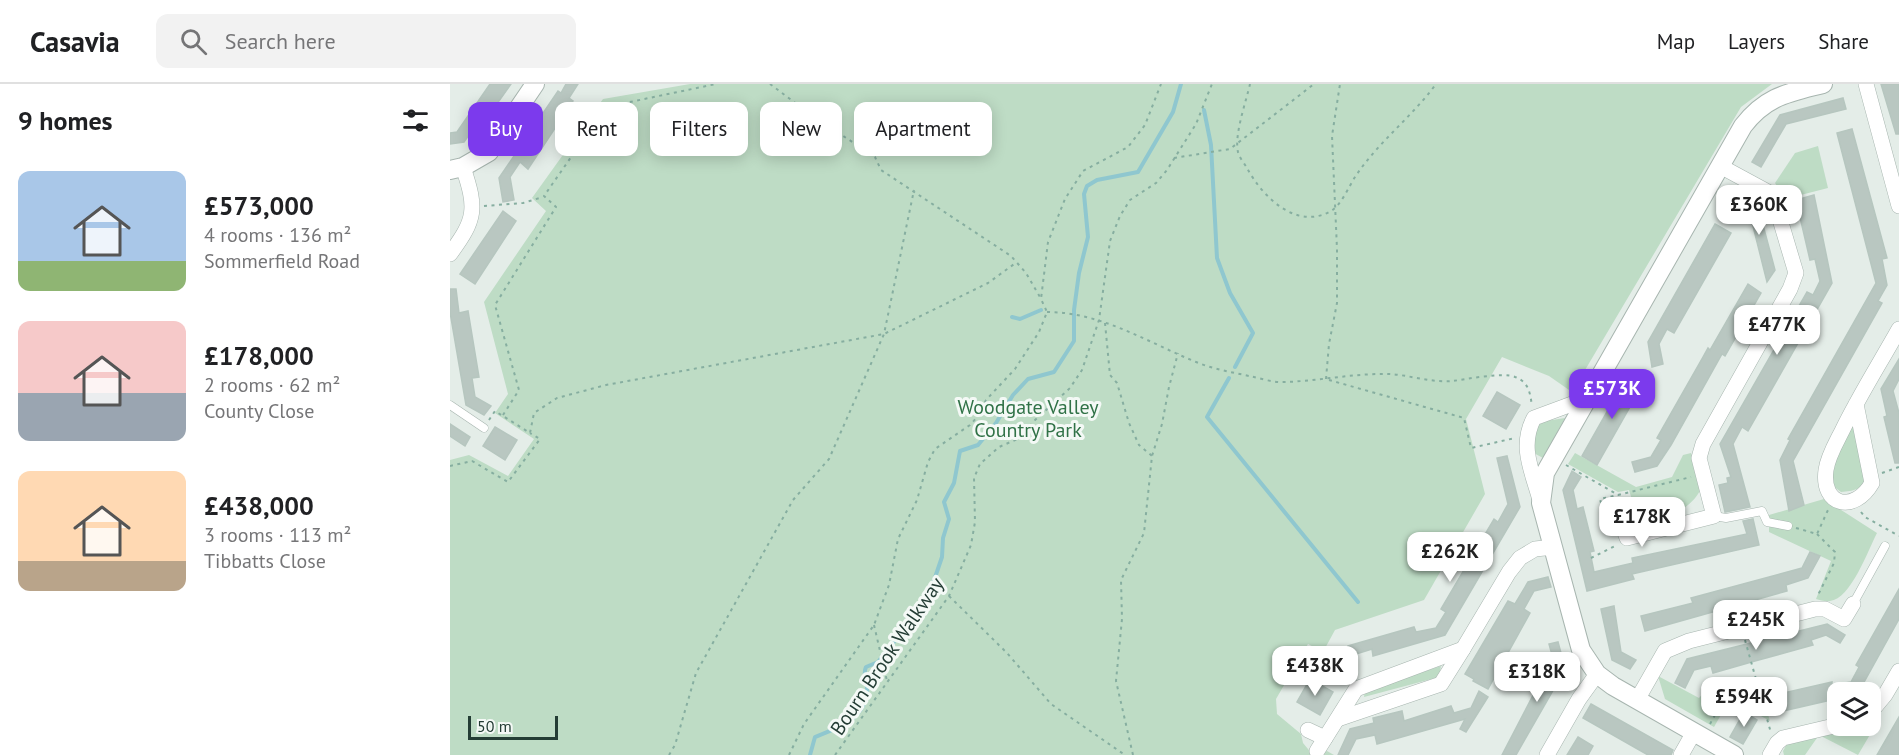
<!DOCTYPE html>
<html lang="en">
<head>
<meta charset="utf-8">
<style>
  body { margin:0; font-family:"PT Sans",sans-serif; background:#f2f2f2; color:#202124; height:100vh; display:flex; flex-direction:column; font-size:22px; white-space:nowrap }
  * { box-sizing:border-box; margin:0 }
  p { font-size:20px; color:#757577 }
  .icon { flex:none; width:33px; height:33px; fill:none; stroke:currentColor; stroke-width:2; stroke-linecap:round; stroke-linejoin:round }
  .map { position:relative; flex:1; overflow:hidden }
  .panel { display:flex; flex-direction:column; background:#fff; width:450px }
  .panel>* { flex:none }
  .hud { position:absolute; left:18px; top:18px; width:570px; height:54px; display:flex; gap:12px }
  .tools { position:absolute; left:1377px; top:598px; display:grid; gap:12px }
  .tools a { display:grid; place-items:center; width:54px; height:54px; border-radius:12px; background:#fff; box-shadow:0 3px 15px #0003; font-size:30px }
  .scale { position:absolute; left:18px; bottom:15px; width:90px; box-sizing:border-box; padding-left:6px; border:3px solid #243d35; border-top:0; font-size:16px; line-height:21px; white-space:nowrap; color:#243d35; -webkit-text-stroke:4px #f4f9f6; paint-order:stroke }
  .price { position:absolute; translate:-50% -51px; padding:0 14px; border-radius:12px; background:#fff; color:#222; font-size:20px; line-height:39px; filter:drop-shadow(0 2px 3px #0008) }
  .price::after { content:''; position:absolute; left:50%; top:36px; width:18px; height:14px; margin-left:-9px; background:inherit; clip-path:polygon(0 0,100% 0,50% 100%) }
  .price.active { background:#7c3aed; color:#fff }
  ul { padding:0; list-style:none }
  li { display:flex; align-items:center; gap:18px; height:150px; padding:0 18px }
  li span { display:grid; place-items:center; flex:none; width:168px; height:120px; border-radius:12px; color:#555 }
  li>.icon { margin-inline-start:auto }
  span .icon { width:72px; height:72px; fill:#fffc; stroke-width:1 }
  li b { font-size:26px }
  h2 { display:flex; justify-content:space-between; align-items:center; height:72px; padding:0 18px; font-size:26px }
  .tag { padding:0 21px; border-radius:12px; background:#fff; box-shadow:0 3px 15px #0003; font-size:21px; line-height:54px }
  .tag.active { background:#7c3aed; color:#fff }
  header { display:flex; align-items:center; gap:36px; box-sizing:border-box; height:84px; padding:0 30px; background:#fff; border-bottom:2px solid #e0e0e0 }
  header strong { font-size:28px }
  nav { display:flex; gap:33px; margin-inline-start:auto; font-size:21px }
  .search { width:420px; height:54px; background:#f2f2f2; display:flex; align-items:center; gap:15px; box-sizing:border-box; padding:0 21px; border-radius:12px; color:#757577; font-size:22px }
  main { display:flex; flex:1; min-height:0 }
  .map>svg:first-child { display:block }
  .green { fill:#bedcc5 }
  .lines { fill:none; stroke-linecap:round; stroke-linejoin:round }
  .stream { stroke:#8fc7cf; stroke-width:4 }
  .building { fill:#b9c7c1; stroke:#b6c6bf; stroke-width:1.5 }
  .service-casing { stroke:#a7b5af; stroke-width:9 }
  .minor-casing { stroke:#a7b5af; stroke-width:16 }
  .tertiary-casing { stroke:#a7b5af; stroke-width:20 }
  .path { stroke:#86aea0; stroke-width:2; stroke-dasharray:3 4.5; stroke-linecap:butt }
  .service { stroke:#fff; stroke-width:8 }
  .minor { stroke:#fff; stroke-width:15 }
  .tertiary { stroke:#fff; stroke-width:18 }
  .labels { text-anchor:middle; stroke-width:6; stroke-linejoin:round; paint-order:stroke }
  .park-label { font-size:20px; fill:#307247; stroke:#f4f9f6 }
  .street-label { font-size:20px; fill:#243d35; stroke:#f4f9f6 }
</style>
</head>
<body>
<header>
<strong>Casavia</strong>
<div class="search"><svg class="icon" aria-label="search" viewBox="0 0 24 24"><circle cx="10" cy="10" r="6"/><path d="M15 15l6 6"/></svg>Search here</div>
<nav><a>Map</a><a>Layers</a><a>Share</a></nav>
</header>
<main>
<section class="panel">
<h2>9 homes<svg class="icon" aria-label="filters" viewBox="0 0 24 24"><path d="M4 7h16M4 17h16"/><circle cx="9" cy="7" r="2"/><circle cx="15" cy="17" r="2"/></svg></h2>
<ul>
<li><span style="background:linear-gradient(#a9c7e8 75%,#8fb573 0)"><svg class="icon" aria-label="home" viewBox="0 0 24 24"><path d="M3 11l9-7 9 7M6 9v11h12V9"/></svg></span><div><b>£573,000</b><p>4 rooms · 136 m²</p><p>Sommerfield Road</p></div></li>
<li><span style="background:linear-gradient(#f6c9c9 60%,#9aa5b1 0)"><svg class="icon" aria-label="home" viewBox="0 0 24 24"><path d="M3 11l9-7 9 7M6 9v11h12V9"/></svg></span><div><b>£178,000</b><p>2 rooms · 62 m²</p><p>County Close</p></div></li>
<li><span style="background:linear-gradient(#ffd9b3 75%,#b9a48a 0)"><svg class="icon" aria-label="home" viewBox="0 0 24 24"><path d="M3 11l9-7 9 7M6 9v11h12V9"/></svg></span><div><b>£438,000</b><p>3 rooms · 113 m²</p><p>Tibbatts Close</p></div></li>
</ul>
</section>
<div class="map">
<svg width="1449" height="671" viewBox="0 0 1449 671">
  <rect width="100%" height="100%" fill="#e4ede8"/>
  <g class="green">
    <polygon points="240,0 1322,0 1291,23 1122,308 1099,292 1052,273 1016,335 1035,410 974,516 885,546 873,568 858,560 826,615 827,630 851,650 853,659 863,671 877,667 884,671 0,671 0,376 19,371 58,392 84,355 45,329 58,310 34,218 96,127 82,114 153,15"/>
    <polygon points="1368,62 1378,104 1335,115 1325,99 1345,69"/>
    <polygon points="1115,334 1093,374 1080,367 1089,338"/>
    <path d="M1405 335 1416 395C1410 406 1404 407 1391 408L1379 399 1384 367Z"/>
    <path d="M1125 369 1186 403 1222 393 1233 371 1241 369 1251 405C1238 429 1215 435 1188 436L1179 406 1168 408 1118 380Z"/>
    <path d="M1374 415 1427 449C1418 466 1401 515 1380 517 1376 518 1370 516 1366 515L1381 477 1319 448V431Z"/>
    <polygon points="991,582 989,593 914,613 915,607"/>
    <polygon points="1208,592 1249,614 1257,605 1264,607 1308,598 1320,637 1280,615 1264,643 1215,615"/>
    <path d="M1428 637 1408 671 1369 651 1355 671H1334L1333 667 1337 660C1364 652 1392 642 1420 642L1421 639Z"/>
  </g>
  <g class="lines">
    <g class="stream">
      <polyline points="754,26 761,61 767,174 780,209 803,249 785,283"/>
      <polyline points="562,233 570,235 591,226"/>
      <polyline points="779,294 757,333 908,518"/>
      <path d="M360 671 365 653C388 644 416 635 417 606 418 597 412 591 416 583L428 578 455 544 460 531 479 511 492 473 493 454 499 435 494 418 504 399 510 367 528 361 546 339 563 311 578 295 604 288 624 257V226L629 189 638 153 634 110 637 102 647 96 688 88 723 28 731 0"/>
    </g>
  </g>
  <g class="building">
    <polygon points="40,0 61,0 29,45 25,42 14,58 0,60 0,49 7,48"/>
    <polygon points="116,0 128,0 119,14 123,17 78,85 70,78 60,93 64,116 53,118 49,94 108,7 111,9"/>
    <polygon points="1431,0 1449,0 1449,50 1446,50"/>
    <polygon points="1393,14 1396,25 1336,40 1311,83 1302,78 1330,31"/>
    <polygon points="1402,45 1437,174 1432,175 1437,201 1428,217 1432,219 1343,377 1354,421 1339,427 1330,376 1340,356 1338,355 1426,199 1387,49"/>
    <polygon points="1364,111 1382,199 1298,347 1292,343 1283,360 1300,423 1275,428 1269,401 1278,399 1277,394 1281,393 1270,360 1357,208 1363,211 1370,197 1365,175 1360,176 1346,116"/>
    <polygon points="1290,115 1309,126 1325,186 1317,198 1301,134 1284,125"/>
    <polygon points="53,127 66,137 25,200 10,190"/>
    <polygon points="1265,140 1281,149 1224,249 1217,245 1209,260 1213,280 1202,283 1198,258"/>
    <polygon points="1298,200 1311,209 1275,272 1272,270 1221,361 1207,382 1185,388 1182,378 1201,373 1211,356 1207,354 1253,273 1258,264 1260,266"/>
    <polygon points="0,205 6,205 9,229 18,227 29,293 22,294 25,313 41,322 34,331 16,321 0,228"/>
    <polygon points="1449,275 1449,295 1443,307 1449,329 1449,379 1445,379 1434,333 1437,332 1431,305"/>
    <polygon points="1196,290 1200,299 1183,303 1174,317 1181,321 1147,381 1132,372 1175,296"/>
    <polygon points="1047,308 1070,321 1056,345 1033,332"/>
    <polygon points="0,340 20,353 15,362 0,352"/>
    <polygon points="45,343 67,356 55,376 33,362"/>
    <polygon points="1057,372 1070,423 995,551 923,572 922,565 906,570 898,586 888,581 898,562 964,543 966,548 986,544 996,528 991,525 1044,435 1048,438 1058,420 1047,374"/>
    <polygon points="1122,387 1131,393 1123,406 1127,425 1133,423 1144,467 1140,468 1144,488 1183,479 1182,474 1297,450 1293,437 1303,435 1309,461 1182,490 1184,495 1137,507 1113,406"/>
    <polygon points="1360,468 1370,472 1358,494 1336,501 1337,507 1195,547 1191,532 1243,519 1241,514 1352,484"/>
    <polygon points="1098,493 1101,503 1084,507 1074,525 1080,529 1038,605 1023,597 1024,595 1015,590 1058,517 1065,520 1078,498"/>
    <polygon points="1449,505 1449,535 1408,609 1388,609 1385,615 1320,630 1316,613 1382,598 1382,601 1401,598 1409,583 1406,581"/>
    <polygon points="1164,522 1171,568 1186,576 1180,585 1162,576 1151,525"/>
    <polygon points="1377,540 1395,551 1390,559 1376,551 1361,556 1363,561 1305,577 1263,589 1261,582 1244,586 1235,604 1225,599 1237,575"/>
    <polygon points="1108,558 1114,580 1105,603 1066,671 1052,671 1091,596 1094,598 1104,578 1099,560"/>
    <polygon points="860,595 883,608 870,631 847,618"/>
    <polygon points="1029,607 1038,613 1016,648 1010,645 1015,635 927,660 925,651 906,655 898,671 888,671 900,645 924,639 923,634 952,627 954,637 1001,622 1004,629 1021,624"/>
    <polygon points="1141,620 1223,666 1221,671 1198,671 1133,634"/>
    <polygon points="1294,628 1307,636 1293,660 1280,653"/>
    <polygon points="1449,633 1449,671 1427,671"/>
    <polygon points="1128,653 1143,662 1138,671 1117,671"/>
  </g>
  <g class="lines">
    <defs>
      <g id="service">
        <polyline points="0,321 34,344"/>
        <polyline points="1264,432 1276,434 1312,427 1317,438 1338,442"/>
        <polyline points="1403,520 1435,462"/>
      </g>
      <g id="minor">
        <polyline points="1416,0 1449,122"/>
        <path d="M0 170C26 135 27 125 13 83"/>
        <path d="M1406 320 1422 399C1404 430 1371 422 1376 386 1378 372 1386 359 1392 347 1409 312 1430 279 1449 245"/>
        <path d="M1090 416C1082 387 1069 362 1084 334L1138 314"/>
        <polyline points="1170,435 1177,454 1264,432 1249,374 1253,360 1340,205 1346,189 1326,122 1318,108 1270,82"/>
        <polyline points="1187,616 1215,567 1239,557 1365,525 1375,525 1394,535 1403,520"/>
        <polyline points="1420,629 1435,611 1449,587"/>
        <polyline points="888,635 991,600 1013,565"/>
        <polyline points="858,646 875,654"/>
        <polyline points="867,667 906,605 1013,565 1059,488 1070,474 1085,465 1104,463"/>
        <polyline points="1097,671 1129,615 1147,590"/>
        <polyline points="1231,671 1244,648"/>
        <polyline points="1320,671 1327,659 1333,654 1388,641"/>
      </g>
      <g id="tertiary">
        <polyline points="0,86 13,83 39,68 85,0"/>
        <path d="M1284 671 1163 602 1147 590 1131 566 1091 419 1095 389 1293 42C1316 12 1338 9 1373 0"/>
      </g>
    </defs>
    <use href="#service" class="service-casing"/>
    <use href="#minor" class="minor-casing"/>
    <use href="#tertiary" class="tertiary-casing"/>
    <g class="path">
      <polyline points="320,0 360,30 425,73 431,86 561,172 576,189 590,213"/>
      <path d="M800 0C796 18 784 51 788 68 789 73 794 79 797 84 812 112 846 147 881 127 892 120 898 104 905 93 928 58 962 33 986 0"/>
      <polyline points="724,74 780,65 864,0"/>
      <polyline points="34,122 73,119 93,113"/>
      <path d="M597 228C651 228 697 258 746 278 763 285 781 288 799 292 810 294 823 299 835 298 869 297 905 289 939 290 960 291 981 299 1003 297 1016 295 1054 288 1065 293 1079 298 1080 309 1082 322"/>
      <polyline points="655,239 660,291 667,299 679,339 689,361 702,372"/>
      <polyline points="876,295 879,260 887,219 887,165 882,52 890,0"/>
      <polyline points="879,296 1014,334 1021,364 1065,354"/>
      <polyline points="53,331 69,306 45,221 106,123 94,112 156,23 266,0"/>
      <polyline points="39,336 45,327 80,349 84,329 107,314 156,301 434,250 538,199 567,178"/>
      <polyline points="1116,381 1168,411 1241,393"/>
      <polyline points="0,382 22,377 58,398 90,355 80,349"/>
      <polyline points="1432,389 1449,383"/>
      <polyline points="1411,428 1415,433 1449,452"/>
      <polyline points="1158,439 1156,439 1150,415 1168,411"/>
      <polyline points="1346,444 1367,450 1378,426"/>
      <polyline points="1367,450 1385,468 1384,479 1368,511"/>
      <polyline points="1141,474 1167,461"/>
      <polyline points="499,512 557,569 601,620 675,671"/>
      <polyline points="424,541 437,597"/>
      <polyline points="1295,556 1321,649"/>
      <polyline points="1260,640 1279,605 1283,601 1306,597"/>
      <polyline points="219,671 225,661 246,589 343,416 379,375 434,250 464,106"/>
      <polyline points="339,671 354,640 424,541 439,501 448,455 467,416 478,378 485,365 520,341 529,331 536,316 565,285 589,248 597,228 591,215 598,158 615,115 633,87 678,63 695,41 711,0"/>
      <polyline points="385,671 499,512 521,461 525,438 524,394 530,380 549,363 572,353 584,337 620,304 632,286 649,236 660,157 670,132 680,116 706,99 717,86 746,40 762,0"/>
      <polyline points="683,671 666,597 672,535 671,496 694,449 702,372 712,340 719,303 728,269"/>
    </g>
    <use href="#service" class="service"/>
    <use href="#minor" class="minor"/>
    <use href="#tertiary" class="tertiary"/>
  </g>
  <g class="labels">
    <g class="park-label">
      <text x="578" y="330">Woodgate Valley<tspan x="578" dy="23">Country Park</tspan></text>
    </g>
    <g class="street-label">
      <text transform="translate(437 572) rotate(-56)" y="7">Bourn Brook Walkway</text>
    </g>
  </g>
</svg>
<div class="tools">
<a><svg class="icon" aria-label="layers" viewBox="0 0 24 24"><path d="M12 4l9 5-9 5-9-5zM3 14l9 5 9-5"/></svg></a>
</div>
<div class="scale">50 m</div>
<b class="price" style="left:1309px;top:152px">£360K</b>
<b class="price" style="left:1327px;top:272px">£477K</b>
<b class="price active" style="left:1162px;top:336px">£573K</b>
<b class="price" style="left:1192px;top:464px">£178K</b>
<b class="price" style="left:1000px;top:499px">£262K</b>
<b class="price" style="left:1306px;top:567px">£245K</b>
<b class="price" style="left:865px;top:613px">£438K</b>
<b class="price" style="left:1087px;top:619px">£318K</b>
<b class="price" style="left:1294px;top:644px">£594K</b>
<div class="hud">
<a class="tag active">Buy</a>
<a class="tag">Rent</a>
<a class="tag">Filters</a>
<a class="tag">New</a>
<a class="tag">Apartment</a>
</div>
</div>
</main>
</body>
</html>
